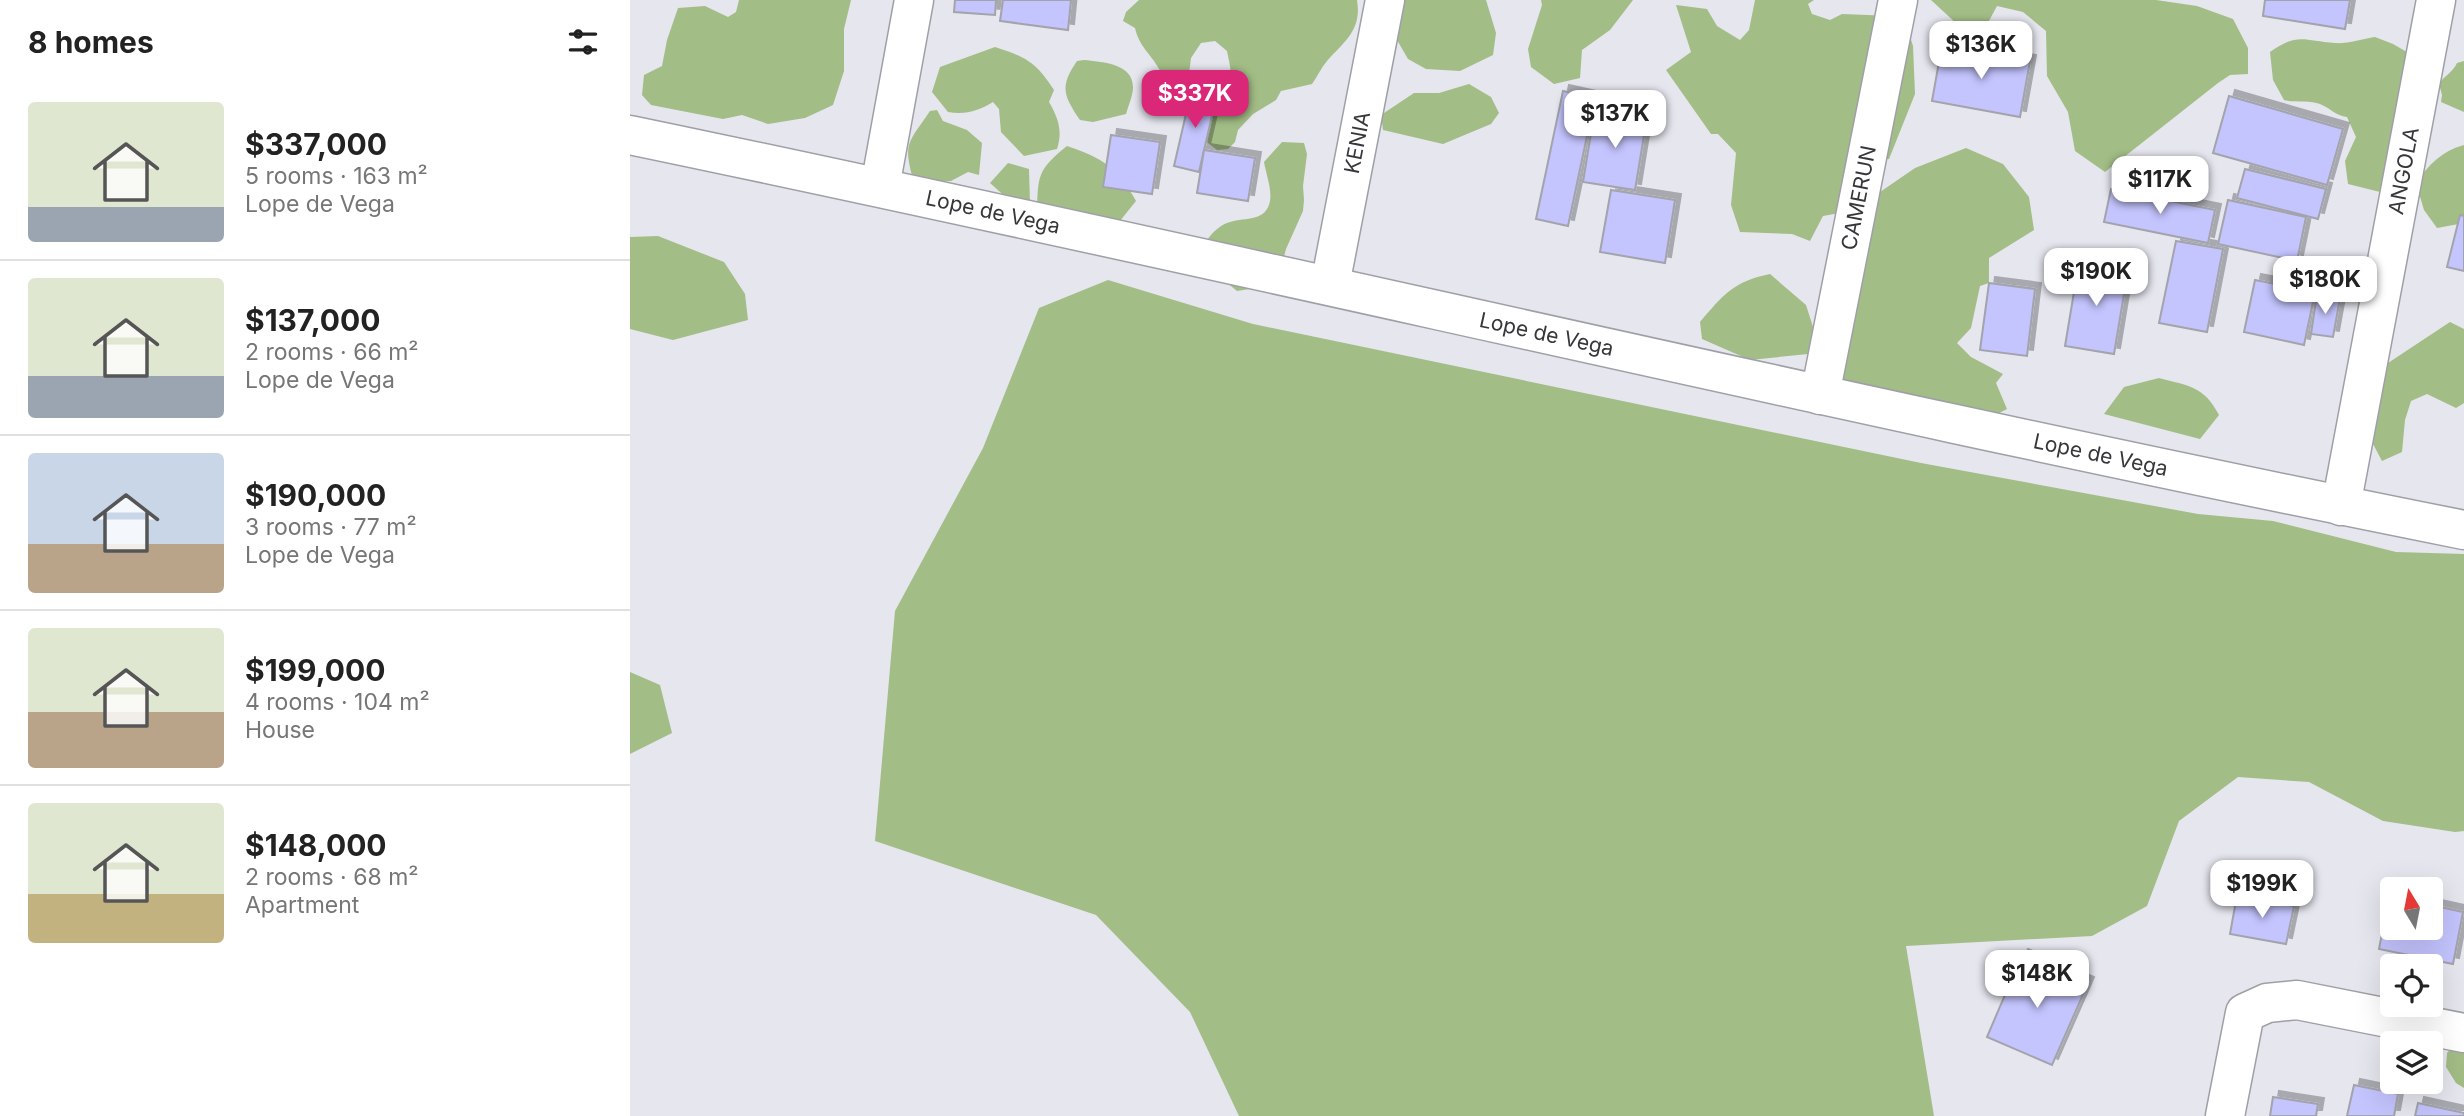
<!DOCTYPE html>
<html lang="en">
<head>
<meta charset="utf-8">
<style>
  body { margin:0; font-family:Inter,sans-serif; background:#f2f2f2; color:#222; height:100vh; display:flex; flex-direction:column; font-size:26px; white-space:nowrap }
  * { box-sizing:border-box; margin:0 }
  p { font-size:23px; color:#767676 }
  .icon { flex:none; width:38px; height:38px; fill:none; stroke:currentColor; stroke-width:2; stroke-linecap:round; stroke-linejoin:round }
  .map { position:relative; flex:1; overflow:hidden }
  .drawer { display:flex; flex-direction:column; background:#fff; width:630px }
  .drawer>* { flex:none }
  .needle { width:46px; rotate:350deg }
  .tools { position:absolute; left:1750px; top:877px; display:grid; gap:14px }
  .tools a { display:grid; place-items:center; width:63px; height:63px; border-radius:7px; background:#fff; box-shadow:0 7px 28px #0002; font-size:35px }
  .price { position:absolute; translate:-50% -60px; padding:0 16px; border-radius:14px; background:#fff; color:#222; font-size:23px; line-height:46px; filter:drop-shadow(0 2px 4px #0008) }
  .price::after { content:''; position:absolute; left:50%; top:42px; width:21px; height:16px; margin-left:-10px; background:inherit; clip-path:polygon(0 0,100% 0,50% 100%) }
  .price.active { background:#db2777; color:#fff }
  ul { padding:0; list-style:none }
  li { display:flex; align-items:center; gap:21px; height:175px; padding:0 28px }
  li+li { border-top:2px solid #e0e0e0 }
  li span { display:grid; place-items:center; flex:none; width:196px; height:140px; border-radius:7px; color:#555 }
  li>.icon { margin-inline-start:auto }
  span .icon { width:84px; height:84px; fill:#fffc; stroke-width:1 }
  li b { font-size:30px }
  h2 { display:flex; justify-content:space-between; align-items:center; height:84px; padding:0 28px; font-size:30px }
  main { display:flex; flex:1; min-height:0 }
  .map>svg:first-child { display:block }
  .forest { fill:#a3bd86 }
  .building { fill:#c4c4fe; stroke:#a3a3ab; stroke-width:2; filter:url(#shadow) }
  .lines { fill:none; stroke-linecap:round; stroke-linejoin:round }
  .minor-casing { stroke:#9fa0a7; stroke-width:41 }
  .minor { stroke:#fff; stroke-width:38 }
  .labels { text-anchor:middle; stroke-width:7; stroke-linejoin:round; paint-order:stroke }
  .street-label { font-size:21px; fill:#37373a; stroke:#f3f3fb }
</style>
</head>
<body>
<main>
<section class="drawer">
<h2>8 homes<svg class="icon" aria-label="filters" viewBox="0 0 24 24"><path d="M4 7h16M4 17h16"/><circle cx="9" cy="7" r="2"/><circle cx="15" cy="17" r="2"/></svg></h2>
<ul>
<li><span style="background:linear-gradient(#dfe7d0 75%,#9aa5b1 0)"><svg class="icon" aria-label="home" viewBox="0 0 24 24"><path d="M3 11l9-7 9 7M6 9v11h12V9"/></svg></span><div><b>$337,000</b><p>5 rooms · 163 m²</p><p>Lope de Vega</p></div></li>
<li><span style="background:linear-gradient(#dfe7d0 70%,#9aa5b1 0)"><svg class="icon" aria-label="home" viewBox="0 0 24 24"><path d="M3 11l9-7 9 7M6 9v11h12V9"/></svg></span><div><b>$137,000</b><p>2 rooms · 66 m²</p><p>Lope de Vega</p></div></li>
<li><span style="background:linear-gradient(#c9d6e8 65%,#b9a48a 0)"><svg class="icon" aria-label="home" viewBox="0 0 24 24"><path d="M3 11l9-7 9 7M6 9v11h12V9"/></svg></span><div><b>$190,000</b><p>3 rooms · 77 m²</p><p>Lope de Vega</p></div></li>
<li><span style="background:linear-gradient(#dfe7d0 60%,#b9a48a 0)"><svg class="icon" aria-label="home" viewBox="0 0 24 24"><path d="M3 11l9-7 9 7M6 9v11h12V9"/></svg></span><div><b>$199,000</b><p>4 rooms · 104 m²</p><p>House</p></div></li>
<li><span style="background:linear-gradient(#dfe7d0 65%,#c2b280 0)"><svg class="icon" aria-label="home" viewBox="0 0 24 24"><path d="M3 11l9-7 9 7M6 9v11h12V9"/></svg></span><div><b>$148,000</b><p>2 rooms · 68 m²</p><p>Apartment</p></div></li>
</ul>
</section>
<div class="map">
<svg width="1834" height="1116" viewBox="0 0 1834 1116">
  <defs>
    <filter id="shadow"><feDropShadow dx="6" dy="-6" stdDeviation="0" flood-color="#0004"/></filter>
  </defs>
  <rect width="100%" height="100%" fill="#e5e6ee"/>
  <g class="forest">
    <polygon points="109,0 221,0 214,29 214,71 203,105 175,118 138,124 112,115 93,119 21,105 12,95 14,75 32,66 37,40 48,8 75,6 98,17 106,12"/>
    <path d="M509 0H727C732 30 715 41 697 61 691 68 687 77 682 84L651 91 646 100 623 114 608 130 605 142 598 149 587 150 578 143 568 126C570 117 576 114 582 108 605 87 603 80 597 51L585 41 571 43 561 58 557 90 551 101 536 105 528 89 533 77C524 55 510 50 505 28L493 21 496 12Z"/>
    <polygon points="765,0 856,0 866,33 863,55 830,71 796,69 778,59 763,33"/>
    <polygon points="911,0 1003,0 980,30 952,50 950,78 924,84 901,67 898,49 912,5"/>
    <polygon points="1125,0 1184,0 1178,4 1182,14 1200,20 1212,14 1263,16 1276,24 1283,46 1285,94 1259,159 1241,160 1220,211 1193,216 1180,241 1162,234 1110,232 1101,205 1106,153 1088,134 1081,134 1036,70 1061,52 1046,5 1077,9 1087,26 1110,40 1119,30"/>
    <polygon points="1301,0 1526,0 1567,6 1603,19 1618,48 1618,74 1600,75 1588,83 1475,172 1445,151 1438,112 1417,76 1416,31 1393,12 1367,6 1353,32 1328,25"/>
    <path d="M1745 37 1763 44 1794 62 1770 183 1750 192 1718 184 1715 161 1726 137 1717 117C1706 116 1700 108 1690 104 1681 100 1666 103 1654 100L1643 80 1640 52C1668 32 1674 41 1705 43 1717 44 1732 39 1745 37Z"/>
    <path d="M365 47C396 57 406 62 424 90L419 102C428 118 433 130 427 149L394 156 371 132 369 109 363 102C348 111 336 115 318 112L302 92 310 67Z"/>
    <path d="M454 60C471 62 503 63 503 87 503 96 498 106 496 114L463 122 450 120C434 96 429 87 447 61Z"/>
    <path d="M1834 61V112L1811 102 1812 95 1809 84C1814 76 1823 72 1827 63Z"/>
    <polygon points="839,84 861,97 869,113 861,124 813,144 753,130 751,115 784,93 809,93"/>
    <path d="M307 110 313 121 337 130 352 143 349 175 338 172 321 181 284 183C273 142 277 145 300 111Z"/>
    <path d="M652 142 674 143 677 154 673 186 674 200 673 211 656 249 650 272 632 287 607 291 596 282 572 248C578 237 588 225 600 222 616 217 636 222 640 201 642 189 636 174 634 162Z"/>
    <path d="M1834 145V223L1807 228 1794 210 1786 183C1799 164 1812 151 1834 145Z"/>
    <path d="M437 146C473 158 488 168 506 201L481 232 407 213C408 176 407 170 437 146Z"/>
    <polygon points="1336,148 1373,164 1399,197 1404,230 1359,258 1359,283 1350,286 1341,328 1327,343 1341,357 1373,374 1366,383 1377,409 1342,427 1215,406 1210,362 1237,201 1285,168"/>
    <polygon points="378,163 399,169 400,204 389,209 360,183"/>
    <polygon points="28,236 94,262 115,294 118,320 43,340 0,329 0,237"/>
    <path d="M1140 274 1176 305 1183 327 1178 354 1120 360 1072 339 1070 322C1093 295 1104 281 1140 274Z"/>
    <polygon points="478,280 623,324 1291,463 1568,514 1643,521 1766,552 1834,554 1834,831 1825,832 1753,821 1679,782 1608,777 1549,821 1517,906 1462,936 1276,946 1304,1116 609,1116 560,1012 466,915 245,841 265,611 353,448 409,308"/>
    <polygon points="1820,322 1834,329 1834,403 1826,408 1797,394 1781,401 1775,420 1772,452 1752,461 1742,442 1755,365"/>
    <path d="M1529 378C1559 386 1574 386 1589 415L1570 439 1474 414 1494 387Z"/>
    <polygon points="0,672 30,685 42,733 0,754"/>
    <polygon points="1834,1042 1834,1088 1826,1083 1816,1067 1817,1053 1825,1043"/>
  </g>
  <g class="building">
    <polygon points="325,0 366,0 365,15 324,12"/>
    <polygon points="373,0 441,0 438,30 370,21"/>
    <polygon points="1635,0 1720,0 1715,29 1633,16"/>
    <polygon points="1312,45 1400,61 1390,117 1302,101"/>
    <polygon points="562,88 587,94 569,172 544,166"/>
    <polygon points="933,91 965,98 938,226 906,219"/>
    <polygon points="1599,96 1713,129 1697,185 1583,153"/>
    <polygon points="965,109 1017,117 1005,190 953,182"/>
    <polygon points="481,135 530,142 522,194 473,187"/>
    <polygon points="574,150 625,158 618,201 567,193"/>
    <polygon points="1615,169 1696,189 1688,219 1607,198"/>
    <polygon points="1481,189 1585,210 1578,243 1474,222"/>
    <polygon points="981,190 1045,200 1035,263 970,252"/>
    <polygon points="1598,200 1676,217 1667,261 1588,244"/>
    <polygon points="1830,215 1834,216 1834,271 1817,267"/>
    <polygon points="1546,241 1593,249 1577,332 1529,323"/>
    <polygon points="1449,262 1498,270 1484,354 1435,346"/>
    <polygon points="1672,267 1714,273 1711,295 1669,289"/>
    <polygon points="1625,280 1685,292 1674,345 1614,332"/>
    <polygon points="1359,283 1405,289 1397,356 1350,350"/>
    <polygon points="1687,294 1710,298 1703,337 1681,334"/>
    <polygon points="1607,895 1664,906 1656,944 1600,934"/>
    <polygon points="1759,897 1762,898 1762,928 1801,928 1801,905 1833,912 1823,964 1749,949"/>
    <polygon points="1392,955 1458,983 1422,1065 1357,1037"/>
    <polygon points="1724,1085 1768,1094 1764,1116 1717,1116"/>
    <polygon points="1643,1097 1688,1104 1686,1116 1640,1116"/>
    <polygon points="1788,1103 1834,1113 1834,1116 1785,1116"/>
  </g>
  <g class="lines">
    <defs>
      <g id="minor">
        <path id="s1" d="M0 135C612 262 1221 408 1834 530"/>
        <polyline points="250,187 284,0"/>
        <path id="s2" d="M700 285 755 0"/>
        <path id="s3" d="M1190 395 1268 0"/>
        <path id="s4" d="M1711 506 1806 0"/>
        <polyline points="1595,1116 1615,1013 1637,1003 1667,1000 1834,1033"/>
      </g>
    </defs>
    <use href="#minor" class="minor-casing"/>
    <use href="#minor" class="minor"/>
  </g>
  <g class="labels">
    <g class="street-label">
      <text dy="7" stroke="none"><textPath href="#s2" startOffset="145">KENIA</textPath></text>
      <text dy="7" stroke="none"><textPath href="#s4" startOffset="341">ANGOLA</textPath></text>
      <text dy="7" stroke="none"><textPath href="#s3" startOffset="201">CAMERUN</textPath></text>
      <text dy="7" stroke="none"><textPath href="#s1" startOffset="371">Lope de Vega</textPath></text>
      <text dy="7" stroke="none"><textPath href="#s1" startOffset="938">Lope de Vega</textPath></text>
      <text dy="7" stroke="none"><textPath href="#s1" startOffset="1505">Lope de Vega</textPath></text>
    </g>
  </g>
</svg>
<div class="tools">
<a><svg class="needle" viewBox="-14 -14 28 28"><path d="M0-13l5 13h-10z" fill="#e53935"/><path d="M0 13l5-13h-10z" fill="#767676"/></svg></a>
<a><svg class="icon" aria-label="locate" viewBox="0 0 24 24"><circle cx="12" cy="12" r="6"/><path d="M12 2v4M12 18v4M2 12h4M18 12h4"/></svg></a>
<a><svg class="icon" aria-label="layers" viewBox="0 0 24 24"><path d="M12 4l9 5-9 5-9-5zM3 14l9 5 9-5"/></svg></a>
</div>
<b class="price" style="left:1351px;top:81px">$136K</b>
<b class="price active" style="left:565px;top:130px">$337K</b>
<b class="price" style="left:985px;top:150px">$137K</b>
<b class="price" style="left:1530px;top:216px">$117K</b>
<b class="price" style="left:1466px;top:308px">$190K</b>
<b class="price" style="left:1695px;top:316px">$180K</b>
<b class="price" style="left:1632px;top:920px">$199K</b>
<b class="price" style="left:1407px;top:1010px">$148K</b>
</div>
</main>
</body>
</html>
